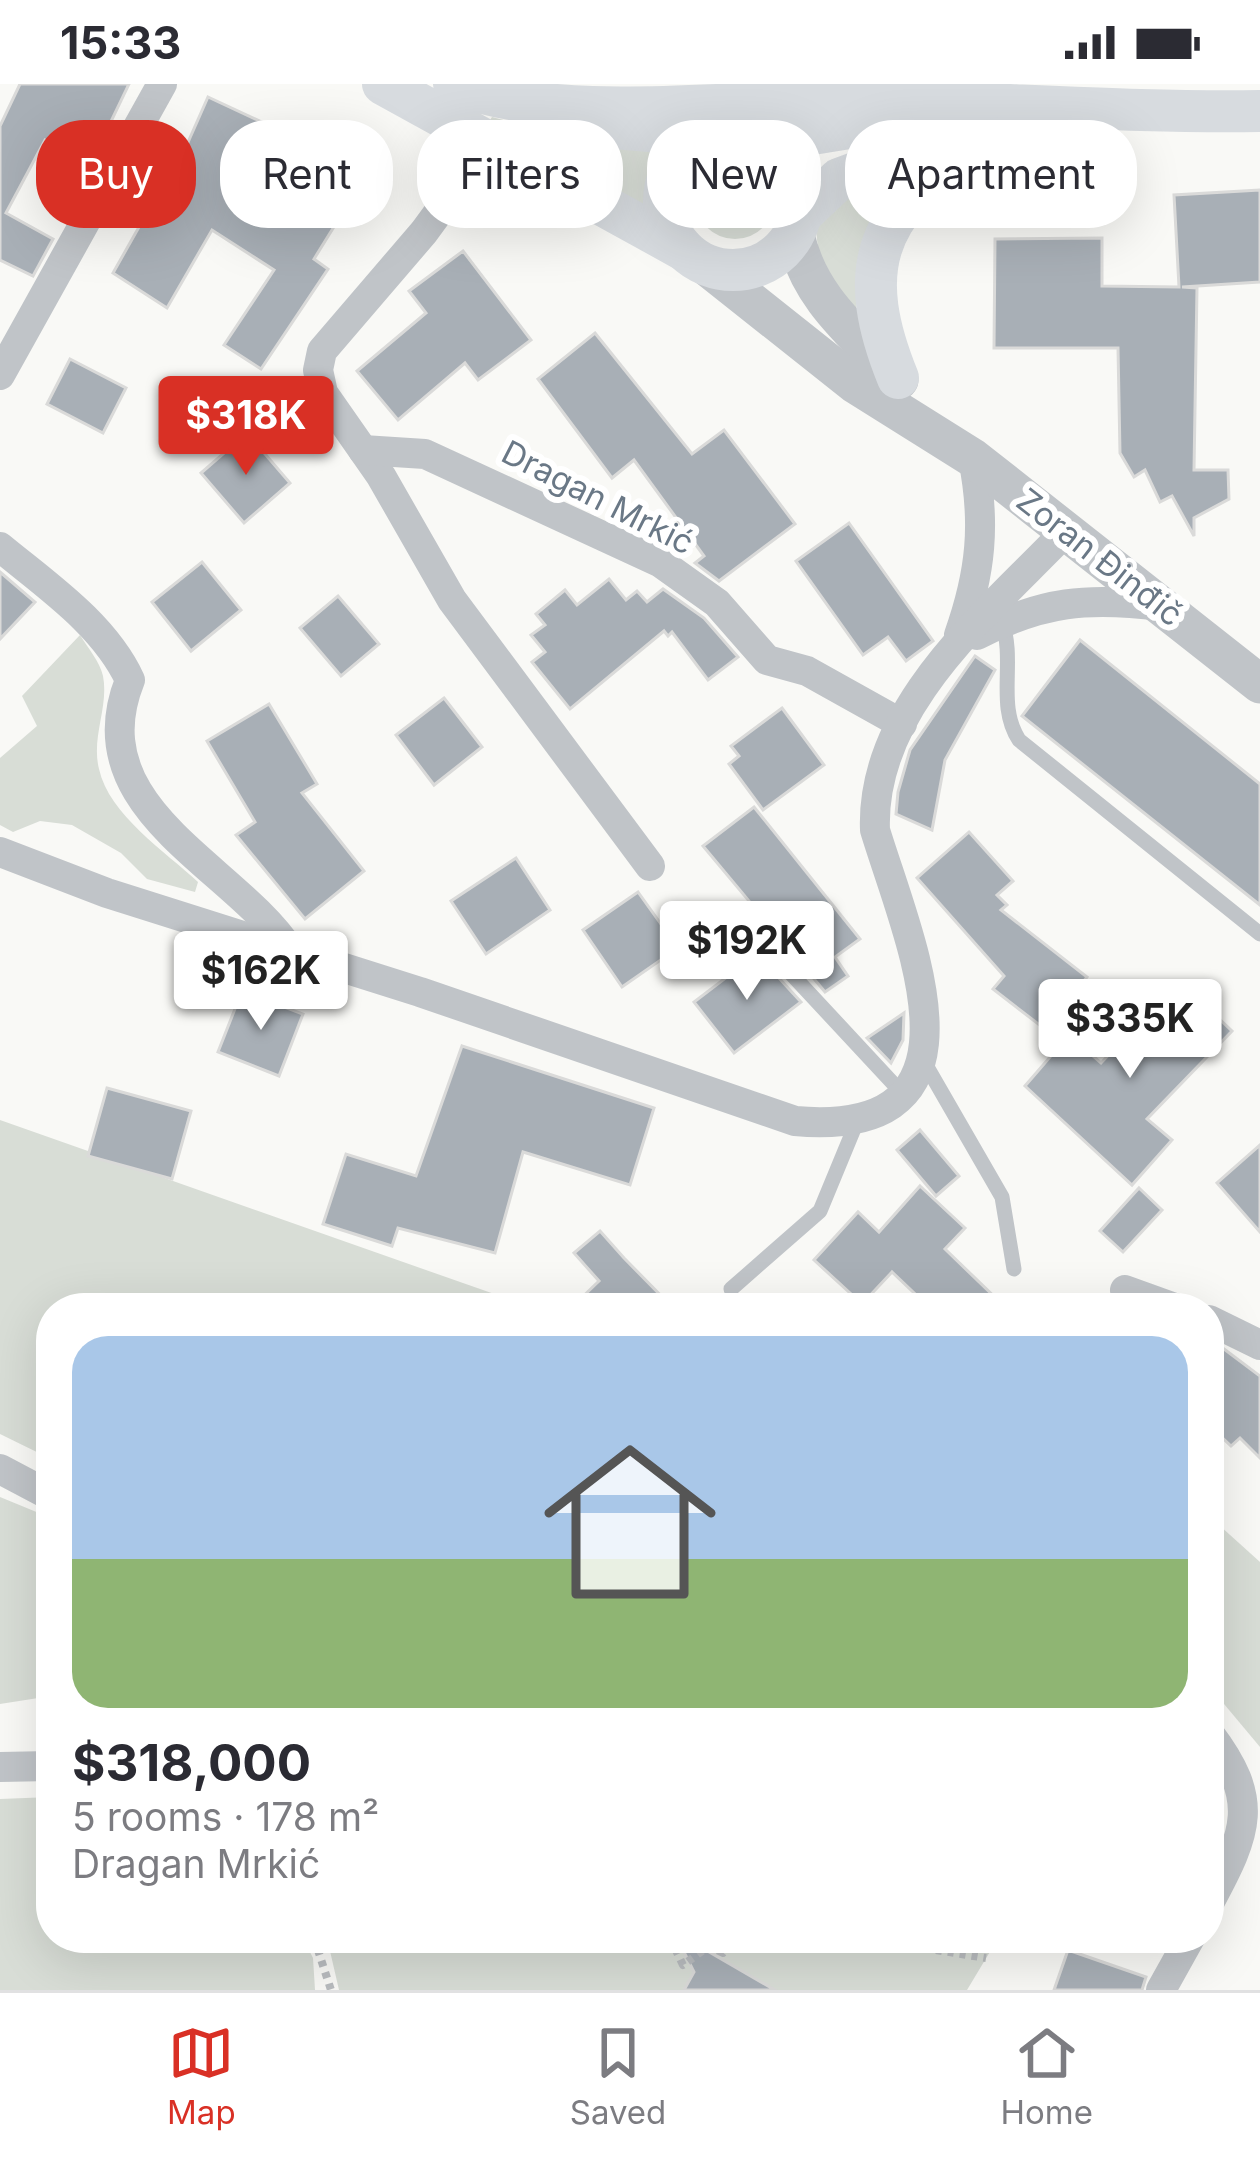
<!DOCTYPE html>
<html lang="en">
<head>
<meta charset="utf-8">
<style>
  body { margin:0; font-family:Inter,sans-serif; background:#f7f7f7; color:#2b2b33; height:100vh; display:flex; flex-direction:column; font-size:45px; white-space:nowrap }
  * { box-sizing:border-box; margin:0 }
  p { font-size:39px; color:#7c7c81 }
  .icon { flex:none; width:66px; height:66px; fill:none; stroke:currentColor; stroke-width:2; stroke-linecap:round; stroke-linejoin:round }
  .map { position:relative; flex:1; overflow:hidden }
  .drawer { position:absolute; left:36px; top:1209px; width:1188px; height:660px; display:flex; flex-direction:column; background:#fff; border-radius:48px; box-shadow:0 12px 48px #0002 }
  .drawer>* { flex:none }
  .banner { position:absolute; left:36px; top:36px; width:1188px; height:108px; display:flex; gap:24px }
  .price { position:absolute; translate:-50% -102px; padding:0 27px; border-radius:12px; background:#fff; color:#222; font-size:39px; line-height:78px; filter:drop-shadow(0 3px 6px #0008) }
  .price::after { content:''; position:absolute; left:50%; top:72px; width:36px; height:27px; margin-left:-18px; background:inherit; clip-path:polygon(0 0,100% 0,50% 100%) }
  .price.selected { background:#d93025; color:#fff }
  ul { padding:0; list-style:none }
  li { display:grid; align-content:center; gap:24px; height:636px; padding:0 36px }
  li span { display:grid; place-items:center; height:372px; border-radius:36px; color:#555 }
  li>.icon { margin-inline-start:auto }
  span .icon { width:216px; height:216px; fill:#fffc; stroke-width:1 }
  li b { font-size:51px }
  .tag { padding:0 42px; border-radius:48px; background:#fff; box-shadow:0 12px 48px #0002; font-size:42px; line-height:108px }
  .tag.selected { background:#d93025; color:#fff }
  .status { display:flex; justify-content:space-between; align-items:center; height:84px; padding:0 60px; background:#fff; direction:ltr }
  .status svg { height:33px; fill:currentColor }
  .menu { display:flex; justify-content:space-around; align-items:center; height:168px; border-top:3px solid #e1e1e2; background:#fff; font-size:33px; color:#7c7c81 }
  .menu a { display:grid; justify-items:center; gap:6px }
  .menu .selected { color:#d93025 }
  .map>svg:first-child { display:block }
  .green { fill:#d8ddd6 }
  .building { fill:#a8afb6; stroke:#dadad9; stroke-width:3 }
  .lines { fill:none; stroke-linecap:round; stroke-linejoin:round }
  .path { stroke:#b9bcbf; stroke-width:8; stroke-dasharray:6 6; stroke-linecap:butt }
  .service { stroke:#c0c4c8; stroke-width:15 }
  .minor { stroke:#c0c4c8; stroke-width:30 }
  .tertiary { stroke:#c0c4c8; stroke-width:39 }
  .secondary { stroke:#d7dbdf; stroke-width:42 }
  .labels { text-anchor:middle; stroke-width:12; stroke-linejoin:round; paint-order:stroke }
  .street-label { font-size:33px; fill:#6a7886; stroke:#fff }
</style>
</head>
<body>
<div class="status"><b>15:33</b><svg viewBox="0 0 49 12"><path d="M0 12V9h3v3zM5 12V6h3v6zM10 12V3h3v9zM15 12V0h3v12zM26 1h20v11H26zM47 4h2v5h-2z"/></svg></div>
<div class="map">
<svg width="1260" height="1906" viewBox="0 0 1260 1906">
  <rect width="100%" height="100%" fill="#f9f9f6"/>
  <g class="green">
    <polygon points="492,33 595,60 661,65 643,126 484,45"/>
    <circle cx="735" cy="115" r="40"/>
    <path d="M913 93 874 125 859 170 856 233C831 205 816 178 816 139L859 100Z"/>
    <path d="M80 551C88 564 100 578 103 592 109 623 91 653 99 685 109 731 166 768 198 798L195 808 147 795 121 769 72 741 40 737 13 748 0 741V674L37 642 22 612Z"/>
    <polygon points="0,1036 531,1223 533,1224 51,1224 51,1375 0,1350"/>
    <polygon points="0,1413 51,1434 51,1612 0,1620"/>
    <polygon points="1209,1432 1260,1478 1260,1663 1209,1602"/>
    <polygon points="51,1713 51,1854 303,1854 313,1874 315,1906 0,1906 0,1715"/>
    <polygon points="327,1854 1009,1854 994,1861 967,1906 339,1906"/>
  </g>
  <g class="building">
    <polygon points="20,0 129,0 91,79 45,56 6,129 53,155 33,192 0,176 0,42"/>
    <polygon points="208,13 266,40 242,94 304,135 342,76 366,91 314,175 328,185 261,285 224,261 274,186 212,146 167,224 113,189 165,97 170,99"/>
    <polygon points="1260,106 1260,198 1182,203 1197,204 1194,386 1228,386 1229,415 1194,434 1194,452 1172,412 1160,418 1145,386 1134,393 1120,369 1118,264 994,264 995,155 1102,154 1102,202 1179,203 1174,111"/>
    <polygon points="463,167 531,256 478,296 465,279 398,336 357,287 426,229 409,207"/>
    <polygon points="595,249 692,370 724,346 795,440 719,497 695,479 704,472 634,376 612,394 538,295"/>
    <polygon points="70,275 126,304 103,349 47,320"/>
    <polygon points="247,349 290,399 244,439 201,389"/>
    <polygon points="849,439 933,557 906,577 888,553 863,571 796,477"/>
    <polygon points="202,478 241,526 191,567 152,518"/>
    <polygon points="0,488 35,518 0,555"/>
    <polygon points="609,495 626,516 637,507 647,518 663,505 704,534 738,573 708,596 672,548 668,552 664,547 570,625 532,578 545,568 531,551 545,541 536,530 565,506 577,521"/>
    <polygon points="338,512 379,560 341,592 300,544"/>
    <polygon points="1080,556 1260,700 1260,821 1022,632"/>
    <polygon points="975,572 995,586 945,676 932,746 896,730 898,708 910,666"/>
    <polygon points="444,614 482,663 434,701 396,651"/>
    <polygon points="269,620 317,700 302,709 364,787 305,835 236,751 255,738 207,657"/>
    <polygon points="782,624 824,681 763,726 729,680 739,672 731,662"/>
    <polygon points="754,723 860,855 835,873 848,892 825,908 703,762"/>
    <polygon points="969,748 1013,797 997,811 1007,821 1001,826 1087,893 1046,946 993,905 1004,892 917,794"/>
    <polygon points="516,774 550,826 486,870 451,817"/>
    <polygon points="638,808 678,864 622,903 583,846"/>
    <polygon points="757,870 801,918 734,969 694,918"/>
    <polygon points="1179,897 1232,947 1147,1035 1172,1056 1132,1101 1025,1002 1069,951 1101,979"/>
    <polygon points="242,907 303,930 279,992 218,968"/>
    <polygon points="904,929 903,956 891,979 867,954"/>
    <polygon points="462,962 654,1024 630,1101 523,1068 495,1169 398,1144 392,1162 323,1140 346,1070 416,1092"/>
    <polygon points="107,1004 191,1027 172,1095 88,1072"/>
    <polygon points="920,1046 959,1092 936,1112 897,1066"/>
    <polygon points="1260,1061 1260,1148 1217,1099"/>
    <polygon points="920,1102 965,1144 945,1165 1006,1224 930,1224 892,1188 862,1220 814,1176 858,1128 879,1148"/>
    <polygon points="1139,1104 1162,1126 1123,1168 1100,1147"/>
    <polygon points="600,1147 624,1174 673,1224 571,1224 599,1197 574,1169"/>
    <polygon points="1224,1265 1260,1292 1260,1374 1240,1354 1231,1362 1209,1341 1209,1280"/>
    <polygon points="677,1854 685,1854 775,1906 684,1906 694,1888"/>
    <polygon points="1068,1866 1146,1893 1142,1906 1054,1906"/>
  </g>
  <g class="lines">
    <g class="path">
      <polyline points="314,1854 331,1906"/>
      <polyline points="582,1854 585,1861 632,1862 653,1854"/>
      <polyline points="670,1854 683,1881 709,1862 723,1869 735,1854"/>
      <polyline points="936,1854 936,1866 986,1874"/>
    </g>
    <g class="service">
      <path d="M1002 538C1016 578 996 621 1019 656L1260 850"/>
      <polyline points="757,853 902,1009"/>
      <polyline points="923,976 1002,1113 1014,1185"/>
      <polyline points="731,1205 820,1127 858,1035"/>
    </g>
    <g class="minor">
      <polyline points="490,58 424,148 322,267 318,286 323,309 381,392 452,516 650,782"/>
      <polyline points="0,291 162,0"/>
      <polyline points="363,366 425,370 661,479 717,519 767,576 807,587 902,640"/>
      <path d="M0 463C46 501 104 540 130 596 78 726 235 781 291 868"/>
      <path d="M959 551C981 489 986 439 973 374"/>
      <path d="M977 551C1042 517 1088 513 1161 522"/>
      <path d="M0 768 107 809 420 908 795 1037C1001 1055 908 855 875 746 870 622 989 528 1067 446"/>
      <polyline points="1125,1206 1175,1224"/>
      <polyline points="1209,1236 1260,1261"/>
      <polyline points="0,1385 51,1412"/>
      <path d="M1209 1649C1260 1716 1248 1747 1209 1819"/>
      <polyline points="0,1683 51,1682"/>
      <polyline points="1161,1906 1190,1854"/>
    </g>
    <g class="tertiary">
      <path d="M795 151C809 215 855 249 899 296"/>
      <polyline points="705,181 855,300 973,374 1260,600"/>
    </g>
    <g class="secondary">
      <polyline points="383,0 684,166"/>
      <path d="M454 0C564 42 737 15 856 16 991 18 1125 29 1260 27"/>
      <polyline points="579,41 709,52"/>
      <circle cx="733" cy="117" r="69"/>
      <polyline points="752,49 806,51 892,37"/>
      <polyline points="802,130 839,95 866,85 1052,42"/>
      <path d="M898 294C855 188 873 131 967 66"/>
    </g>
  </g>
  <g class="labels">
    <g class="street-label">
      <text transform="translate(598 413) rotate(27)" y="12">Dragan Mrkić</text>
      <text transform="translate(1100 473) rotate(38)" y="12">Zoran Đinđič</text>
    </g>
  </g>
</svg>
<b class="price selected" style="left:246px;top:394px">$318K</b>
<b class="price" style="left:747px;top:919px">$192K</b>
<b class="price" style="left:261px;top:949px">$162K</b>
<b class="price" style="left:1130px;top:997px">$335K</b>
<div class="banner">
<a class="tag selected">Buy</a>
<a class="tag">Rent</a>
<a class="tag">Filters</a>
<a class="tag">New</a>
<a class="tag">Apartment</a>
</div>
<section class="drawer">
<ul>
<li><span style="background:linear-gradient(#a9c7e8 60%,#8fb573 0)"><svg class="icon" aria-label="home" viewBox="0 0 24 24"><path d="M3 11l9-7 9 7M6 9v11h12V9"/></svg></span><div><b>$318,000</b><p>5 rooms · 178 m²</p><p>Dragan Mrkić</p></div></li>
</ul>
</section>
</div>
<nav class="menu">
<a class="selected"><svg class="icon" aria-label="map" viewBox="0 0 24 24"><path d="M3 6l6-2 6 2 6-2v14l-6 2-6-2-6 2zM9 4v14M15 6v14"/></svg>Map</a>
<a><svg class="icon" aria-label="saved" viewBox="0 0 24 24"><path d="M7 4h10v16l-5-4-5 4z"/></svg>Saved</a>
<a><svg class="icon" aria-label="home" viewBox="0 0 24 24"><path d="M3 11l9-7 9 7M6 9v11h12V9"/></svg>Home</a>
</nav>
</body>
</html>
